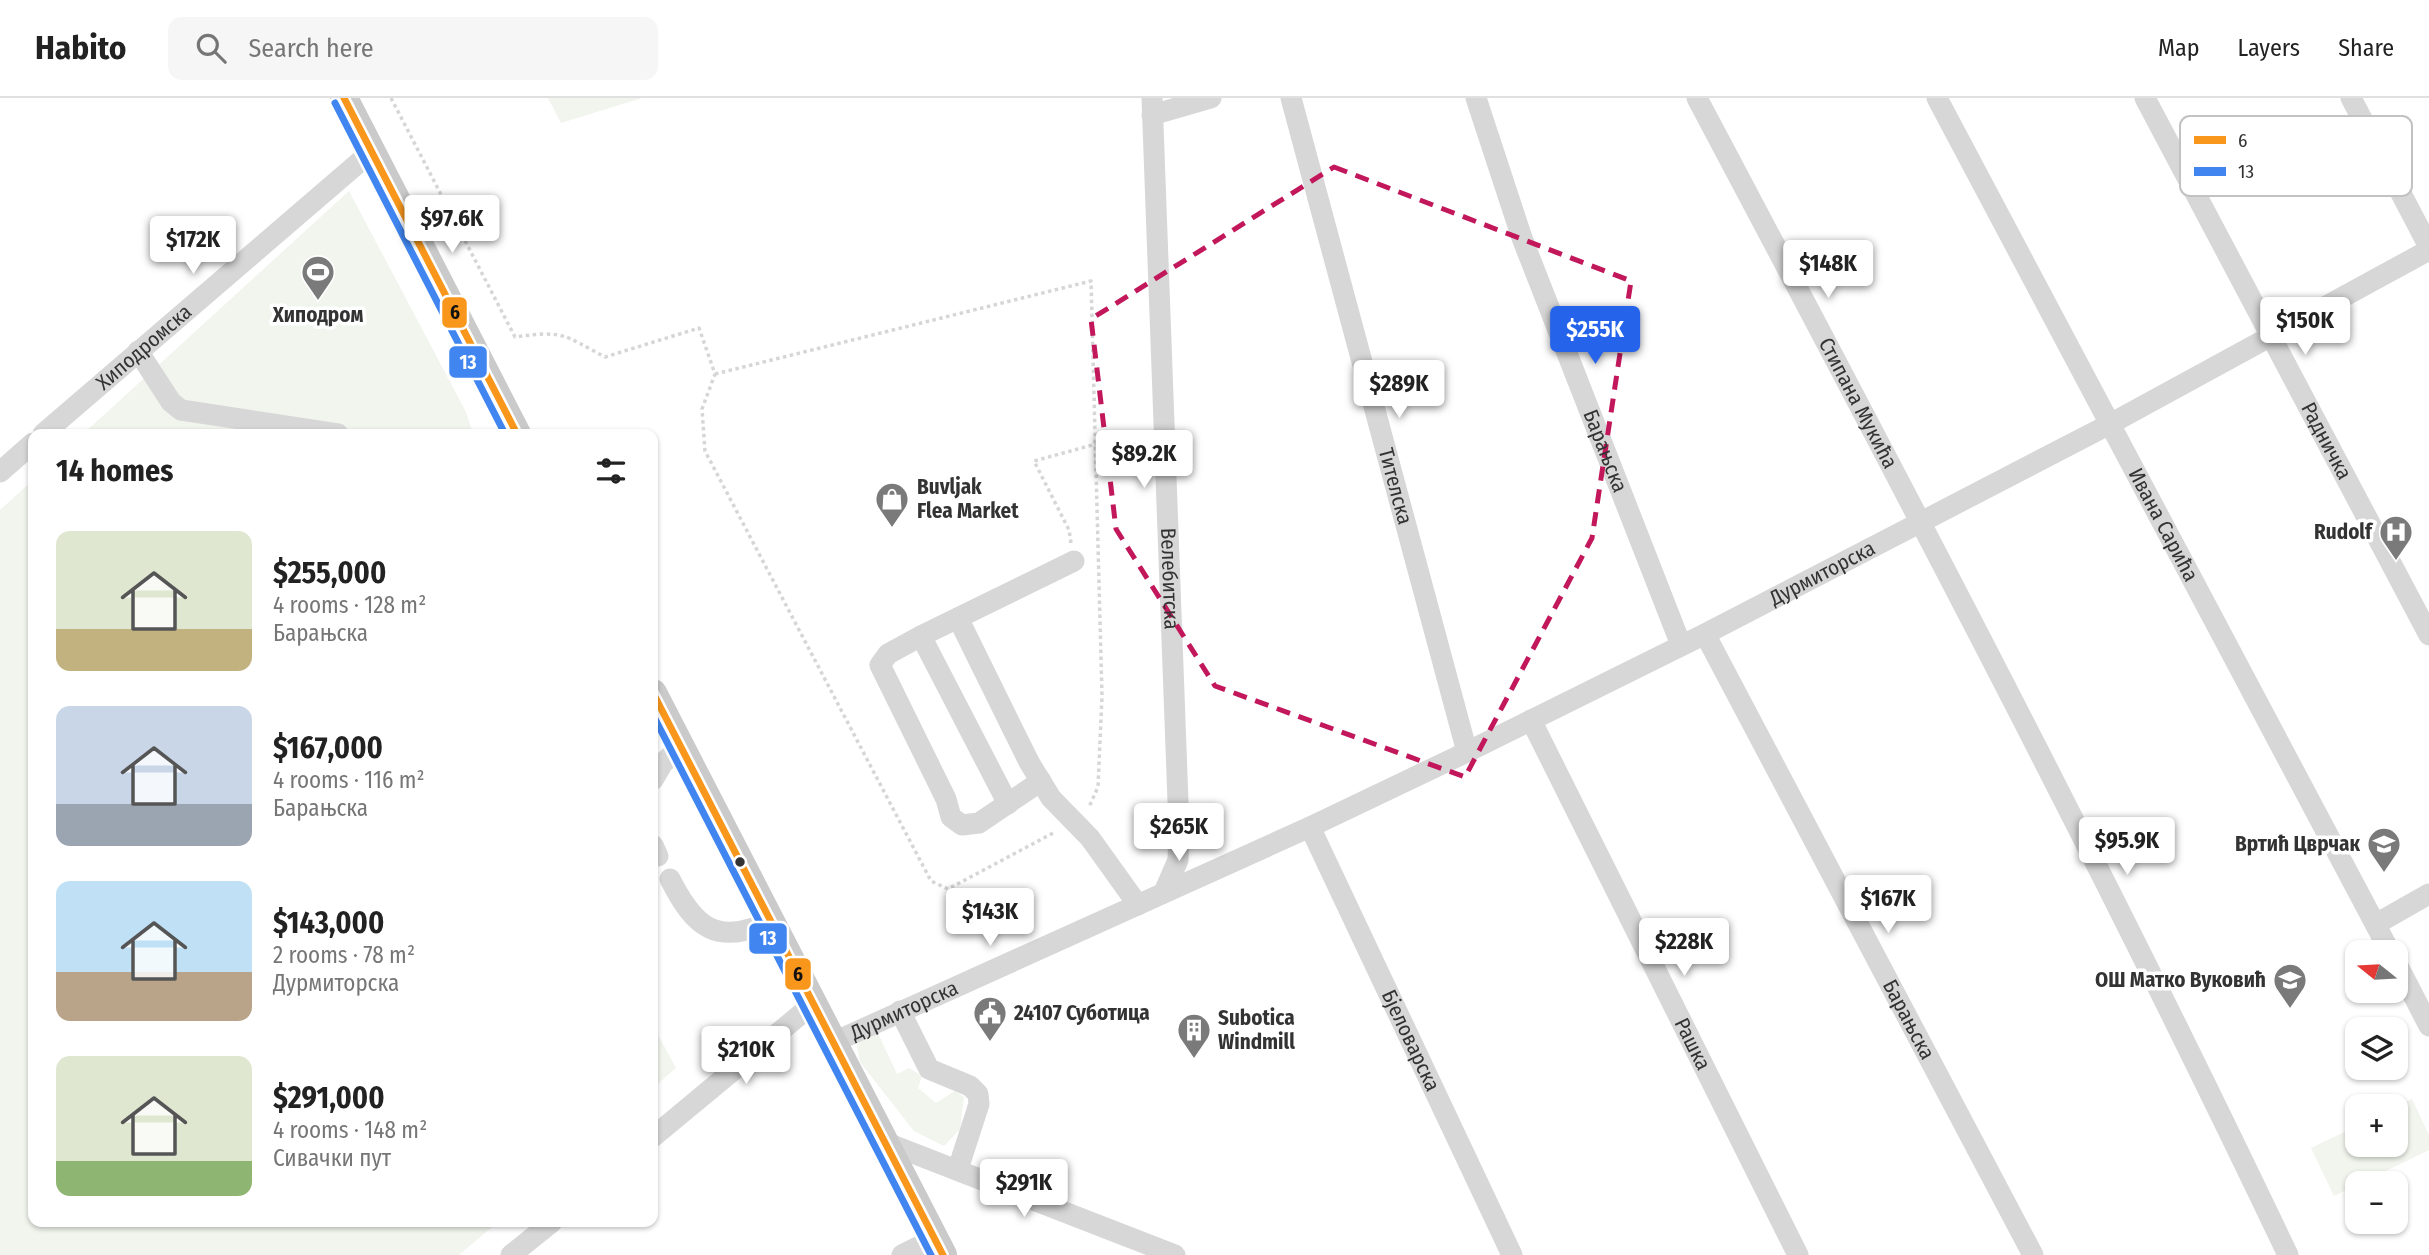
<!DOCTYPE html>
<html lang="en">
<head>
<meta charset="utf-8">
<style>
  body { margin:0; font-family:"Fira Sans Condensed",sans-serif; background:#f6f6f6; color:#222; height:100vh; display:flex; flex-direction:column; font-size:26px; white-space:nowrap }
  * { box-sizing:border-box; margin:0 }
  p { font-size:23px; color:#767676 }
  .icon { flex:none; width:38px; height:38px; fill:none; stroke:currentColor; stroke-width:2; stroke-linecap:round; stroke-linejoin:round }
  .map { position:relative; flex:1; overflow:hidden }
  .drawer { position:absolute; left:28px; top:331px; width:630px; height:798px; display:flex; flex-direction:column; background:#fff; border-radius:14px; box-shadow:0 2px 5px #0004 }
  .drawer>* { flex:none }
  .needle { width:46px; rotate:288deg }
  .fabs { position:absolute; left:2345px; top:842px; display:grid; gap:14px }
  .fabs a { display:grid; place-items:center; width:63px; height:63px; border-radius:14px; background:#fff; box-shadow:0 2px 5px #0004; font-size:35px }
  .price { position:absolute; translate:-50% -60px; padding:0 16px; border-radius:7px; background:#fff; color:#222; font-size:23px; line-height:46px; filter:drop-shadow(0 2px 4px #0008) }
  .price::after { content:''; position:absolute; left:50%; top:42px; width:21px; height:16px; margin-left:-10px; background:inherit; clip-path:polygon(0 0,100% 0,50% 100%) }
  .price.selected { background:#2563eb; color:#fff }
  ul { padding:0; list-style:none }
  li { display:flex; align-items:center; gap:21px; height:175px; padding:0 28px }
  li span { display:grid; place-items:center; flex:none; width:196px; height:140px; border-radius:14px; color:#555 }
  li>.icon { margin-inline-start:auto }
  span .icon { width:84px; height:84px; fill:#fffc; stroke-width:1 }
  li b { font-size:30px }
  h2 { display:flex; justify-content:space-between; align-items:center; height:84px; padding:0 28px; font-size:30px }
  header { display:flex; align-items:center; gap:42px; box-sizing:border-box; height:98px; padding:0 35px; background:#fff; border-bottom:2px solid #e0e0e0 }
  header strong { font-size:33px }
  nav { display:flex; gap:38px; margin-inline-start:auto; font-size:24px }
  .search { width:490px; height:63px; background:#f6f6f6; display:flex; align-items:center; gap:18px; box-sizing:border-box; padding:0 24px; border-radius:14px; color:#767676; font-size:26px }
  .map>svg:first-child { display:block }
  .green { fill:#f1f5ed }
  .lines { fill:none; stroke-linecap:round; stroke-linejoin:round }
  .path { stroke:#d6d6d6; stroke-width:3.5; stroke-dasharray:3.5 3.5; stroke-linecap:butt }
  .minor { stroke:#d7d7d7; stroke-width:21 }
  .major { stroke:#cacaca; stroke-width:28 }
  .bus-1-casing { stroke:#fff; stroke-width:12 }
  .bus-2-casing { stroke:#fff; stroke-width:12 }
  .bus-1 { stroke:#f8971b; stroke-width:7 }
  .bus-2 { stroke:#4186f0; stroke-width:7 }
  .marked { fill:none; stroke:#c2185b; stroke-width:5; stroke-dasharray:14 9; stroke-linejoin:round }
  .bus-dot { fill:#333; stroke:#fff; stroke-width:2.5 }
  .labels { text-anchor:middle; stroke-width:7; stroke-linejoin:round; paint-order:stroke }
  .poi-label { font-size:21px; font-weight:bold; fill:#333; stroke:#fff; text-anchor:start }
  .street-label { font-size:21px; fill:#333; stroke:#fff }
  .key { fill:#fff; stroke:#c2c2c2; stroke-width:2 }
  .key-label { font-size:19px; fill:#333 }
  .line-badge { stroke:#fff; stroke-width:2.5 }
  .badge-label { font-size:19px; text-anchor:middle; font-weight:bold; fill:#fff }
  .pale-badge-label { font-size:19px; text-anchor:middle; font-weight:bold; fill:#111 }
</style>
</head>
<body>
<header>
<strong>Habito</strong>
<div class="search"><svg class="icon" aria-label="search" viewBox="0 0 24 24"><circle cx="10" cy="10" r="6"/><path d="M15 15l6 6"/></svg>Search here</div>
<nav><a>Map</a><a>Layers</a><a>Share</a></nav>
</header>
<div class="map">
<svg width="2429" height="1157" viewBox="0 0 2429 1157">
  <rect width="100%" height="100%" fill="#fff"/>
  <g class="green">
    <polygon points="548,0 642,0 561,25"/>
    <polygon points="349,93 466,314 473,336 83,336"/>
    <polygon points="33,382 33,1124 498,1124 459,1157 0,1157 0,412"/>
    <polygon points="653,928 676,970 653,990"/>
    <polygon points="875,929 897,976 909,970 922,978 918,990 936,1005 955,993 964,999 960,1031 944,1048 914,1033 860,964 857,948 862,939"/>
    <polygon points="2412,1001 2429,1037 2429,1052 2334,1098 2311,1050 2357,1028 2357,1046 2396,1046 2396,1009"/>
  </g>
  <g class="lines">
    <g class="path">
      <path d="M391 0 515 239C565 232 563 237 605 259L699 230 715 276 702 311 705 353 931 783 948 791 1055 734"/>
      <polyline points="715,276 1091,183 1102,598 1098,689 1089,709"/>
      <polyline points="1071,445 1069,432 1034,363 1096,346"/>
    </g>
    <g class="minor">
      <path id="s1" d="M1152 0 1179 731 1178 762 1165 792"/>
      <path id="s2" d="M1291 0 1467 654"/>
      <path id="s3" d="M1476 0 1522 140 1681 547"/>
      <path id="s4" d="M1697 0C1900 383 2102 766 2288 1157"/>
      <path id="s5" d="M1937 0 2390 854"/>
      <path id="s6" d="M2145 0 2429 537"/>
      <polyline points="2351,0 2429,149"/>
      <polyline points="1152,17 1211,0"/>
      <polyline points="138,253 171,304 181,312 338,336"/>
      <path id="s7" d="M43 336 371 54"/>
      <polyline points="0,374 33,345"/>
      <polyline points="958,520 1029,664 1051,700 1090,740 1138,807"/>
      <path id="s8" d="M1705 536 2033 1157"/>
      <polyline points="921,538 1008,706"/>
      <path id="s9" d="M1531 622 1798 1157"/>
      <polyline points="653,682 663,665 681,648"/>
      <polyline points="1041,683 979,725 962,727 951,719 946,701 880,567 888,556 921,538 1074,463"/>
      <path id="s10" d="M1310 729 1512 1157"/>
      <polyline points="653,747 658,758"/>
      <path d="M670 781C694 829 717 849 770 823"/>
      <polyline points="2376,826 2429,796"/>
      <polyline points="2396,864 2429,928"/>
      <polyline points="900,913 929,971 970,988 978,996 979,1006 958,1071"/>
      <path id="s11" d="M834 944 1310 729 1467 654 1705 536 2110 326 2429 152"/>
      <polyline points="653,1039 813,906"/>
      <polyline points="887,1045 1175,1157"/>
      <polyline points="511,1157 552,1124"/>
      <polyline points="902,1157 934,1141"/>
    </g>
    <g class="major">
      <polyline points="344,0 517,336"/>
      <polyline points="653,595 943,1157"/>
    </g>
    <defs>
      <g id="bus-1">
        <polyline points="344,0 517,336"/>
        <polyline points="653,595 943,1157"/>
      </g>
      <g id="bus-2">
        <polyline points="335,5 505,336"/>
        <polyline points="653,617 931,1157"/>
      </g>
    </defs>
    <use href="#bus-1" class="bus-1-casing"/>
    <use href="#bus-2" class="bus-2-casing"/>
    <use href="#bus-1" class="bus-1"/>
    <use href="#bus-2" class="bus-2"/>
  </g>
  <path class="marked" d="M1334 69 1631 183 1592 440 1465 679 1215 588 1116 431 1091 221Z"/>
  <defs>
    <symbol id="stadium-pin" viewBox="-11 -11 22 30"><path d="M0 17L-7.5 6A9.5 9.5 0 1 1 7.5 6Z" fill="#7a7a7a" stroke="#fff"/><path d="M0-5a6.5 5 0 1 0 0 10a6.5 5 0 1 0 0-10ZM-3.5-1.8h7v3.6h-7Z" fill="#fff"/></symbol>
    <symbol id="shop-pin" viewBox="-11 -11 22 30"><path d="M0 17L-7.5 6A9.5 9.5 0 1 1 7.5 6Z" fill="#7a7a7a" stroke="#fff"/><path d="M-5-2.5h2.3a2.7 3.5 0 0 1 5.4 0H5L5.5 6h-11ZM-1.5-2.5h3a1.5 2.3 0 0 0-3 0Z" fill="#fff"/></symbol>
    <symbol id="hospital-pin" viewBox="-11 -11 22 30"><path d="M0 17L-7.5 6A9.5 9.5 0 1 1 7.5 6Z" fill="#7a7a7a" stroke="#fff"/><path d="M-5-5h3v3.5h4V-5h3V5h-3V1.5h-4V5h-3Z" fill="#fff"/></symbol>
    <symbol id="school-pin" viewBox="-11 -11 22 30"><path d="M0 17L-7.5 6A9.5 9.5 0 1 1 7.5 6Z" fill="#7a7a7a" stroke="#fff"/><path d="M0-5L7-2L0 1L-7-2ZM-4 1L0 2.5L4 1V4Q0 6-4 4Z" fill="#fff"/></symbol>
    <symbol id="civic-pin" viewBox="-11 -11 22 30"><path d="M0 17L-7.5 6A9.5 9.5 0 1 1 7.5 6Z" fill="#7a7a7a" stroke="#fff"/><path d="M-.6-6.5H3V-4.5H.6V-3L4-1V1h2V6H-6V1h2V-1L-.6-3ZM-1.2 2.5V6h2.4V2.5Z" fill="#fff"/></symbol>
    <symbol id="building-pin" viewBox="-11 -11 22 30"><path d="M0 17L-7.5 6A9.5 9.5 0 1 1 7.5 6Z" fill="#7a7a7a" stroke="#fff"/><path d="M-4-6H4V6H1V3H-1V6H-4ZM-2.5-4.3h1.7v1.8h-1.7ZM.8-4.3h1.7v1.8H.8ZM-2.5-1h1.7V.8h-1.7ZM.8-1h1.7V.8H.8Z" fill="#fff"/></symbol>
  </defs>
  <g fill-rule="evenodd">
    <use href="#stadium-pin" x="299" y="155" width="38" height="52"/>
    <use href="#shop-pin" x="873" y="382" width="38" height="52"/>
    <use href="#hospital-pin" x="2377" y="415" width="38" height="52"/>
    <use href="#school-pin" x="2365" y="727" width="38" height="52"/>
    <use href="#school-pin" x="2271" y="863" width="38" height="52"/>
    <use href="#civic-pin" x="971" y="896" width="38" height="52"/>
    <use href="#building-pin" x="1175" y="913" width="38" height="52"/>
  </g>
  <circle class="bus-dot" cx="740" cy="764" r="6"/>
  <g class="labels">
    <g class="poi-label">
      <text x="318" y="224" text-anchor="middle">Хиподром</text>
      <text x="917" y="396">Buvljak<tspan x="917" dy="24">Flea Market</tspan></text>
      <text x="2372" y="441" text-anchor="end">Rudolf</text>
      <text x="2360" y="753" text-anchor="end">Вртић Цврчак</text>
      <text x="2266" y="889" text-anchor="end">ОШ Матко Вуковић</text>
      <text x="1014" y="922">24107 Суботица</text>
      <text x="1218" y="927">Subotica<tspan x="1218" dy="24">Windmill</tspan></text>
    </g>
    <g class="street-label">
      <text dy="7" stroke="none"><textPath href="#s7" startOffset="133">Хиподромска</textPath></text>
      <text dy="7" stroke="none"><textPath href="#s4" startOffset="345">Стипана Мукића</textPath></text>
      <text dy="7" stroke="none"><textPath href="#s6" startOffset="388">Радничка</textPath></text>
      <text dy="7" stroke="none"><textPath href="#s3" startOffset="376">Барањска</textPath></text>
      <text dy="7" stroke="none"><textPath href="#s2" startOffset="402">Тителска</textPath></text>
      <text dy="7" stroke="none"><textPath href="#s5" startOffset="483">Ивана Сарића</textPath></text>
      <text dy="7" stroke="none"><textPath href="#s11" startOffset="1094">Дурмиторска</textPath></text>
      <text dy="7" stroke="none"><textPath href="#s1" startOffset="481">Велебитска</textPath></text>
      <text dy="7" stroke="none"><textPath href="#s11" startOffset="77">Дурмиторска</textPath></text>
      <text dy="7" stroke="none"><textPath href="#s8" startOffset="436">Барањска</textPath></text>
      <text dy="7" stroke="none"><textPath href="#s10" startOffset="236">Бјеловарска</textPath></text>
      <text dy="7" stroke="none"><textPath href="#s9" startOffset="362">Рашка</textPath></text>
    </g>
  </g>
  <rect x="2180" y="18" width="232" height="80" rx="10" class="key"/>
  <rect x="2194" y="38" width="32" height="8" fill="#f8971b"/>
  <rect x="2194" y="69" width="32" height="9" fill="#4186f0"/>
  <g class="key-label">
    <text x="2238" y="49">6</text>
    <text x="2238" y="80">13</text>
  </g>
  <g class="line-badge">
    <rect x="441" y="198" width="27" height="33" rx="7" fill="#f8971b"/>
    <rect x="448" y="247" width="40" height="34" rx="7" fill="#4186f0"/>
    <rect x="748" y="824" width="40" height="33" rx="7" fill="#4186f0"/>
    <rect x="784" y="859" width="28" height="34" rx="7" fill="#f8971b"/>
  </g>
  <g class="badge-label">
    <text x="468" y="271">13</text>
    <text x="768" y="847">13</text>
  </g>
  <g class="pale-badge-label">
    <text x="455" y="221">6</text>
    <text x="798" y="883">6</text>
  </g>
</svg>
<div class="fabs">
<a><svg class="needle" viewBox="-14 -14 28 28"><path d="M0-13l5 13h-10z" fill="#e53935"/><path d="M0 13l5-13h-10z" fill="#767676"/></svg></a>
<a><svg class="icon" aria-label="layers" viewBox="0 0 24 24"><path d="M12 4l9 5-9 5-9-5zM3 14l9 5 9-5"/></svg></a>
<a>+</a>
<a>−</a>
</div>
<b class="price" style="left:452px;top:157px">$97.6K</b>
<b class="price" style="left:193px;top:178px">$172K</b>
<b class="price" style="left:1828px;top:202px">$148K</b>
<b class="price" style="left:2305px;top:259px">$150K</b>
<b class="price selected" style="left:1595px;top:268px">$255K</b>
<b class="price" style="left:1399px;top:322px">$289K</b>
<b class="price" style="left:1144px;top:392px">$89.2K</b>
<b class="price" style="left:1179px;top:765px">$265K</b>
<b class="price" style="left:2127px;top:779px">$95.9K</b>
<b class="price" style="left:1888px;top:837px">$167K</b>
<b class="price" style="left:990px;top:850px">$143K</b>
<b class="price" style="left:1684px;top:880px">$228K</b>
<b class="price" style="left:746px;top:988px">$210K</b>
<b class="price" style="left:1024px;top:1121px">$291K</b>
<section class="drawer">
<h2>14 homes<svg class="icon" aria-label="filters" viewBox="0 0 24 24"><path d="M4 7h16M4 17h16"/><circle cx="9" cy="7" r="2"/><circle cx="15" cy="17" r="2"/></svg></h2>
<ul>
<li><span style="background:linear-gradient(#dfe7d0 70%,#c2b280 0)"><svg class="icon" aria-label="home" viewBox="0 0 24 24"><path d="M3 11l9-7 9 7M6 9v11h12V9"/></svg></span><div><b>$255,000</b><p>4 rooms · 128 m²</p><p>Барањска</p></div></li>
<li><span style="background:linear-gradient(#c9d6e8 70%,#9aa5b1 0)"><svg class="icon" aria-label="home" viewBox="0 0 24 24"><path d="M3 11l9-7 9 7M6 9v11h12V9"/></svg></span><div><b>$167,000</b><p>4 rooms · 116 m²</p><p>Барањска</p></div></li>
<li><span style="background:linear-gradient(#bfe0f5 65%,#b9a48a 0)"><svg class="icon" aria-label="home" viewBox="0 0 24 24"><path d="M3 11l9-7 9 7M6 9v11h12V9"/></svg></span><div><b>$143,000</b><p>2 rooms · 78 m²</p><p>Дурмиторска</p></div></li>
<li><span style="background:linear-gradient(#dfe7d0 75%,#8fb573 0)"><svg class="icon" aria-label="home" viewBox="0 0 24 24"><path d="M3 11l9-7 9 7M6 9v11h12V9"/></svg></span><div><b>$291,000</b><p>4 rooms · 148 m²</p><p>Сивачки пут</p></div></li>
</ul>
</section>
</div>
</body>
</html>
